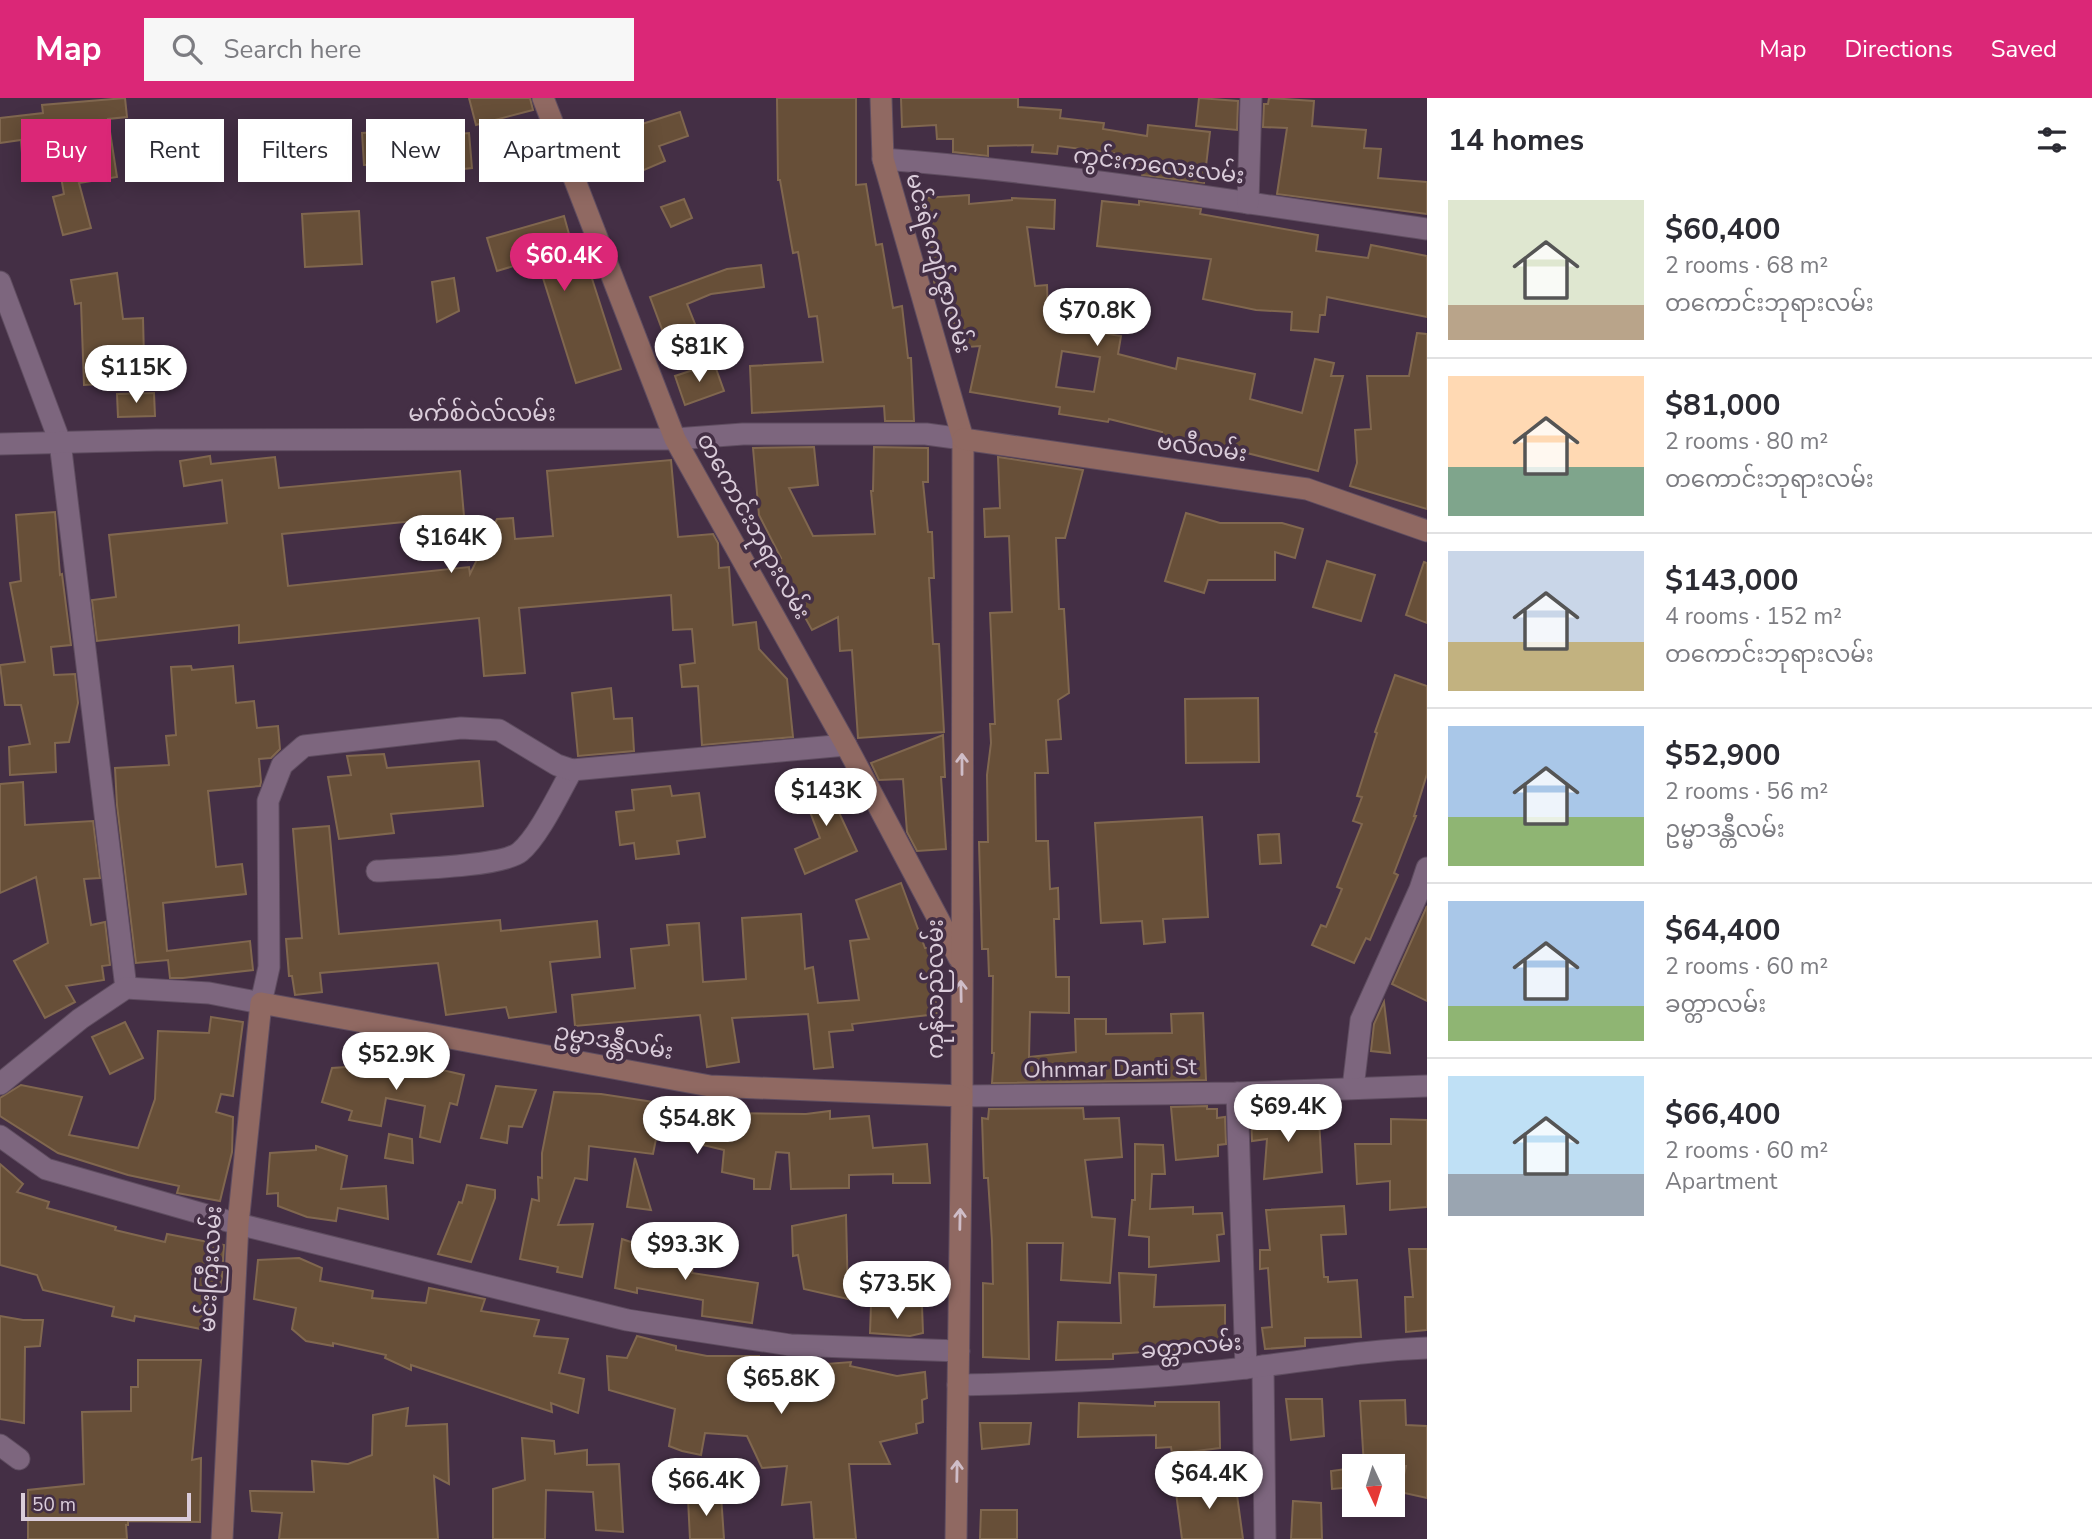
<!DOCTYPE html>
<html lang="en">
<head>
<meta charset="utf-8">
<style>
  body { margin:0; font-family:"Nunito Sans","Noto Sans Myanmar",sans-serif; background:#f7f7f7; color:#2b2b33; height:100vh; display:flex; flex-direction:column; font-size:26px; white-space:nowrap }
  * { box-sizing:border-box; margin:0 }
  p { font-size:23px; color:#7c7c81 }
  .icon { flex:none; width:38px; height:38px; fill:none; stroke:currentColor; stroke-width:2; stroke-linecap:round; stroke-linejoin:round }
  .map { position:relative; flex:1; overflow:hidden }
  .panel { display:flex; flex-direction:column; background:#fff; width:665px }
  .panel>* { flex:none }
  .guide { position:absolute; left:21px; top:21px; width:665px; height:63px; display:flex; gap:14px }
  .needle { width:46px; rotate:176deg }
  .fabs { position:absolute; left:1342px; top:1356px; display:grid; gap:14px }
  .fabs a { display:grid; place-items:center; width:63px; height:63px; border-radius:0px; background:#fff; box-shadow:0 4px 18px #0003; font-size:35px }
  .scale { position:absolute; left:21px; bottom:18px; width:170px; box-sizing:border-box; padding-left:7px; border:4px solid #daccda; border-top:0; font-size:19px; line-height:24px; white-space:nowrap; color:#daccda; -webkit-text-stroke:5px #442f45; paint-order:stroke }
  .price { position:absolute; translate:-50% -60px; padding:0 16px; border-radius:24px; background:#fff; color:#222; font-size:23px; line-height:46px; filter:drop-shadow(0 2px 4px #0008) }
  .price::after { content:''; position:absolute; left:50%; top:42px; width:21px; height:16px; margin-left:-10px; background:inherit; clip-path:polygon(0 0,100% 0,50% 100%) }
  .price.active { background:#db2777; color:#fff }
  ul { padding:0; list-style:none }
  li { display:flex; align-items:center; gap:21px; height:175px; padding:0 21px }
  li+li { border-top:2px solid #e1e1e2 }
  li span { display:grid; place-items:center; flex:none; width:196px; height:140px; border-radius:0px; color:#555 }
  li>.icon { margin-inline-start:auto }
  span .icon { width:84px; height:84px; fill:#fffc; stroke-width:1 }
  li b { font-size:30px }
  h2 { display:flex; justify-content:space-between; align-items:center; height:84px; padding:0 21px; font-size:30px }
  .pill { padding:0 24px; border-radius:0px; background:#fff; box-shadow:0 4px 18px #0003; font-size:24px; line-height:63px }
  .pill.active { background:#db2777; color:#fff }
  header { display:flex; align-items:center; gap:42px; box-sizing:border-box; height:98px; padding:0 35px; background:#db2777; color:#fff }
  header strong { font-size:33px }
  nav { display:flex; gap:38px; margin-inline-start:auto; font-size:24px }
  .search { width:490px; height:63px; background:#f7f7f7; display:flex; align-items:center; gap:18px; box-sizing:border-box; padding:0 24px; border-radius:0px; color:#7c7c81; font-size:26px }
  main { display:flex; flex:1; min-height:0 }
  .map>svg:first-child { display:block }
  .building { fill:#674f38; stroke:#80674f; stroke-width:2; fill-rule:evenodd }
  .lines { fill:none; stroke-linecap:round; stroke-linejoin:round }
  .street-casing { stroke:#5f4d60; stroke-width:23 }
  .secondary-casing { stroke:#5f4d60; stroke-width:23 }
  .street { stroke:#7d667e; stroke-width:21 }
  .secondary { stroke:#906962; stroke-width:21 }
  .oneway { stroke:#cfbdc8 }
  .labels { text-anchor:middle; stroke-width:7; stroke-linejoin:round; paint-order:stroke }
  .street-label { font-size:23px; fill:#daccda; stroke:#442f45 }
</style>
</head>
<body>
<header>
<strong>Map</strong>
<div class="search"><svg class="icon" aria-label="search" viewBox="0 0 24 24"><circle cx="10" cy="10" r="6"/><path d="M15 15l6 6"/></svg>Search here</div>
<nav><a>Map</a><a>Directions</a><a>Saved</a></nav>
</header>
<main>
<div class="map">
<svg width="1427" height="1441" viewBox="0 0 1427 1441">
  <rect width="100%" height="100%" fill="#442f45"/>
  <g class="building">
    <polygon points="125,0 127,19 108,21 117,79 79,85 91,130 63,137 53,99 64,96 56,50 22,55 21,42 0,45 0,20 43,15 42,7"/>
    <polygon points="469,0 530,0 533,12 476,27"/>
    <polygon points="777,0 856,0 856,87 866,86 876,147 882,146 893,210 902,208 908,260 911,260 914,323 885,323 884,308 752,315 750,268 823,264 817,218 809,219 798,154 793,155 780,82 778,82"/>
    <polygon points="901,0 1018,0 1018,9 1061,12 1060,20 1104,25 1103,31 1147,38 1148,27 1210,34 1204,85 1142,77 1143,67 1113,62 1114,55 1058,48 1057,56 1032,54 1033,47 988,48 988,58 953,54 953,41 937,41 936,27 902,29"/>
    <polygon points="1199,0 1238,3 1237,32 1196,28"/>
    <polygon points="1269,0 1314,3 1312,28 1366,32 1364,50 1381,51 1378,80 1427,84 1427,116 1277,96 1287,30 1263,29 1264,6 1268,6"/>
    <polygon points="680,14 688,38 659,48 665,63 637,75 623,32"/>
    <polygon points="397,33 398,66 364,67 362,35"/>
    <polygon points="469,35 472,70 437,74 434,38"/>
    <path d="M969 97V106L1012 102V100L1055 102 1054 131 1027 129 1035 188 1047 187 1048 218H1053V228L1121 238 1118 256 1176 271 1178 260 1255 276 1250 301 1302 315 1315 261 1334 265 1331 278H1343L1318 373 1239 353 1238 357 1161 341 1162 334 1109 321 1108 324 1059 316 1060 309 970 294 980 248 955 250 954 219H950L948 191 935 193 931 152H927L924 100ZM1062 253 1100 259 1094 294 1056 289Z"/>
    <polygon points="684,101 692,120 671,129 661,109"/>
    <polygon points="1102,103 1139,107 1139,103 1201,111 1200,116 1318,137 1316,153 1368,160 1371,147 1427,158 1427,219 1327,199 1325,217 1320,217 1318,234 1291,232 1292,214 1256,212 1203,201 1211,161 1097,148"/>
    <polygon points="359,113 362,166 305,169 302,116"/>
    <polygon points="564,118 577,165 586,162 621,271 576,285 537,161 497,173 487,140"/>
    <polygon points="761,167 764,189 711,196 687,206 697,231 666,242 650,199 727,171"/>
    <polygon points="117,175 123,221 143,220 144,260 122,260 123,285 84,287 81,205 75,206 71,182"/>
    <polygon points="454,180 459,213 437,224 432,184"/>
    <polygon points="1417,235 1427,236 1427,411 1350,388 1357,365 1355,332 1371,331 1367,278 1409,278"/>
    <polygon points="714,265 724,293 685,307 675,278"/>
    <polygon points="154,295 155,318 118,319 117,296"/>
    <polygon points="814,349 818,387 789,390 813,438 875,436 871,393 873,393 874,349 928,350 928,384 923,384 928,434 932,434 934,480 929,480 933,546 939,546 944,634 858,640 852,552 840,553 838,519 812,532 774,463 781,460 759,417 753,350"/>
    <polygon points="210,358 211,366 275,359 279,390 460,373 468,463 445,420 282,436 288,488 469,469 470,476 497,421 513,420 515,441 553,438 547,373 671,362 678,439 713,436 718,445 719,470 729,469 733,527 756,524 759,551 787,581 793,639 702,647 698,588 682,589 680,567 695,565 692,531 673,532 671,497 519,510 525,575 484,578 479,520 239,545 239,527 97,543 92,502 116,499 109,437 227,425 222,382 184,388 180,363"/>
    <polygon points="998,359 1083,372 1065,440 1056,440 1059,511 1064,511 1069,595 1058,602 1061,641 1046,642 1048,675 1035,675 1036,743 1048,743 1050,791 1058,790 1059,821 1054,821 1056,879 1069,879 1069,915 1030,914 1029,959 1076,954 1075,921 1106,921 1106,936 1172,935 1171,916 1203,915 1206,982 992,985 994,955 992,955 993,878 989,878 988,851 982,851 979,744 988,744 987,677 991,645 990,626 995,626 990,515 1012,514 1009,438 985,439 984,411 1000,410"/>
    <polygon points="55,414 60,477 62,476 71,547 51,549 54,577 75,576 78,605 69,644 55,645 56,674 10,677 9,649 30,646 21,607 5,607 0,567 25,564 10,485 21,483 16,417"/>
    <polygon points="1186,415 1220,425 1282,425 1303,431 1295,460 1275,454 1275,482 1208,482 1204,495 1165,483"/>
    <polygon points="1327,463 1375,477 1361,523 1313,509"/>
    <polygon points="1424,464 1427,465 1427,525 1406,517"/>
    <polygon points="191,568 192,572 233,568 236,605 254,603 257,630 278,628 280,651 271,660 259,661 261,684 260,688 208,693 216,769 242,766 246,796 163,805 167,853 250,843 253,872 183,880 170,880 168,862 136,865 117,707 115,670 169,667 166,638 176,637 171,569"/>
    <polygon points="1395,577 1427,588 1427,676 1414,718 1416,718 1394,775 1398,777 1370,842 1366,840 1354,865 1312,847 1321,827 1326,829 1342,791 1337,789 1362,726 1353,723 1362,699 1357,698 1377,635 1375,634"/>
    <polygon points="611,590 614,621 632,620 634,653 578,658 572,595"/>
    <polygon points="1258,600 1259,664 1186,665 1185,601"/>
    <polygon points="943,637 945,679 941,679 946,751 917,753 907,734 903,681 879,682 871,665"/>
    <polygon points="384,656 387,670 479,663 483,708 391,716 394,735 339,741 328,679 351,677 347,658"/>
    <polygon points="837,679 846,702 835,706 857,753 805,776 795,751 820,740 802,693"/>
    <polygon points="23,684 25,727 93,723 100,780 84,781 91,827 105,824 110,867 102,868 104,882 66,888 75,904 45,920 14,863 48,845 36,779 0,795 0,686"/>
    <polygon points="670,688 672,698 699,695 705,739 677,743 679,756 636,761 634,745 620,747 616,714 634,712 632,692"/>
    <polygon points="1202,719 1208,819 1163,821 1165,844 1144,846 1142,823 1101,825 1095,725"/>
    <polygon points="329,728 339,836 500,822 501,833 597,823 600,859 550,864 556,914 509,920 506,909 446,917 438,865 320,875 322,894 295,897 292,878 289,878 286,841 302,840 293,731"/>
    <polygon points="1279,736 1281,765 1260,766 1258,737"/>
    <polygon points="901,785 925,850 929,850 937,916 852,926 853,932 829,934 833,969 814,971 808,916 732,920 739,964 707,969 700,917 575,928 572,897 635,890 631,851 669,847 667,827 699,825 703,884 746,881 742,820 801,816 805,871 813,869 818,905 859,902 850,843 869,841 856,802"/>
    <polygon points="1427,808 1427,903 1392,886"/>
    <polygon points="1384,904 1390,955 1371,953 1374,926"/>
    <polygon points="211,919 243,924 233,998 221,996 216,1014 233,1019 232,1054 220,1103 177,1095 179,1088 128,1077 58,1055 0,1018 0,1000 21,987 82,999 69,1037 138,1050 155,1001 158,933 209,935"/>
    <polygon points="125,924 143,960 110,976 92,939"/>
    <polygon points="405,961 438,964 438,971 464,977 457,1007 450,1005 440,1044 420,1039 425,1008 386,1000 381,1028 349,1022 352,1013 322,1004 332,970 405,965"/>
    <polygon points="496,988 536,992 522,1029 509,1028 507,1045 481,1040"/>
    <polygon points="554,994 601,996 680,1008 680,1006 713,1015 806,1016 830,1013 830,1021 869,1018 873,1050 927,1046 930,1085 893,1085 893,1076 849,1077 849,1090 791,1091 789,1055 776,1054 770,1091 754,1091 754,1081 722,1074 724,1052 657,1036 653,1056 589,1048 587,1082 575,1080 558,1127 593,1126 582,1179 557,1174 558,1169 520,1161 532,1101 539,1103 538,1079 542,1080 542,1055"/>
    <polygon points="1207,1008 1207,1011 1217,1011 1217,1020 1225,1019 1226,1046 1218,1047 1218,1058 1176,1062 1171,1009"/>
    <polygon points="1083,1010 1084,1021 1119,1020 1122,1059 1085,1062 1092,1119 1115,1121 1110,1185 1061,1182 1063,1145 1027,1145 1029,1261 983,1259 983,1185 993,1186 992,1143 988,1080 984,1080 982,1020 988,1021 989,1011"/>
    <polygon points="1290,1012 1291,1021 1319,1021 1322,1074 1264,1081 1267,1041 1252,1043 1251,1016"/>
    <polygon points="1391,1021 1427,1022 1427,1109 1390,1112 1390,1083 1357,1086 1355,1046 1391,1046"/>
    <polygon points="389,1036 412,1041 413,1065 385,1060"/>
    <polygon points="1135,1046 1163,1047 1165,1076 1152,1076 1150,1111 1193,1109 1193,1116 1222,1115 1224,1136 1217,1137 1219,1163 1149,1169 1149,1139 1129,1137 1132,1102 1135,1102"/>
    <polygon points="316,1048 347,1058 341,1091 386,1088 388,1121 338,1110 336,1123 307,1119 278,1108 278,1095 267,1096 270,1055 316,1052"/>
    <polygon points="635,1060 651,1112 627,1109"/>
    <polygon points="0,1066 23,1086 17,1094 49,1104 47,1110 116,1129 115,1132 165,1144 167,1136 224,1147 222,1179 211,1233 135,1218 134,1223 112,1218 114,1209 43,1192 37,1177 0,1167"/>
    <polygon points="467,1087 495,1092 495,1100 471,1164 438,1156 459,1104 462,1105"/>
    <polygon points="1344,1108 1346,1136 1321,1137 1324,1179 1328,1179 1328,1184 1357,1182 1361,1239 1305,1240 1305,1248 1265,1251 1262,1230 1272,1229 1268,1170 1260,1171 1260,1152 1270,1152 1266,1112"/>
    <polygon points="846,1117 848,1201 804,1191 798,1157 793,1158 792,1128"/>
    <polygon points="622,1141 640,1147 640,1151 695,1156 692,1175 758,1185 752,1225 702,1218 703,1202 637,1190 637,1195 615,1190"/>
    <polygon points="1409,1151 1427,1151 1427,1232 1406,1234 1405,1199 1413,1199"/>
    <polygon points="299,1160 322,1170 320,1183 373,1193 372,1200 426,1205 429,1190 485,1201 481,1213 539,1222 534,1238 568,1241 559,1275 584,1281 578,1315 551,1305 552,1314 411,1267 411,1272 385,1260 386,1257 333,1245 333,1248 306,1243 292,1231 296,1210 254,1201 258,1162"/>
    <polygon points="1119,1175 1156,1177 1154,1209 1225,1207 1225,1252 1177,1256 1178,1252 1113,1256 1113,1261 1056,1262 1058,1224 1121,1225"/>
    <polygon points="871,1207 897,1210 922,1208 923,1235 910,1238 870,1235"/>
    <polygon points="0,1218 23,1222 43,1222 40,1248 25,1249 24,1325 0,1321"/>
    <polygon points="637,1238 676,1248 676,1252 707,1258 759,1258 759,1265 812,1263 813,1267 851,1264 850,1268 897,1278 925,1274 927,1300 922,1302 923,1324 916,1326 917,1335 880,1344 890,1366 849,1366 856,1441 814,1441 811,1404 782,1407 787,1368 762,1370 747,1338 705,1335 701,1357 682,1353 669,1348 675,1311 609,1292 607,1258 627,1260"/>
    <polygon points="138,1262 201,1262 192,1362 201,1360 200,1424 128,1423 128,1427 126,1427 127,1441 28,1441 28,1392 84,1386 82,1314 131,1313 131,1289 138,1289"/>
    <polygon points="1286,1301 1322,1301 1324,1338 1291,1342"/>
    <polygon points="1405,1302 1406,1327 1427,1328 1427,1400 1400,1394 1406,1368 1364,1368 1360,1303"/>
    <polygon points="1155,1304 1219,1304 1220,1350 1172,1356 1171,1349 1156,1350 1156,1337 1078,1339 1079,1305 1155,1308"/>
    <polygon points="408,1310 406,1328 447,1326 449,1386 434,1378 438,1441 279,1441 282,1415 252,1413 250,1393 314,1394 312,1363 348,1366 372,1357 373,1317"/>
    <polygon points="980,1325 1031,1325 1029,1346 982,1351"/>
    <polygon points="522,1340 554,1343 555,1356 587,1352 587,1367 619,1366 623,1434 596,1432 593,1394 546,1392 545,1441 493,1441 493,1391 525,1382"/>
    <polygon points="1354,1370 1354,1389 1332,1391 1331,1373"/>
    <polygon points="1229,1382 1230,1397 1237,1397 1243,1441 1182,1441 1175,1387"/>
    <polygon points="721,1397 724,1441 690,1441 688,1401"/>
    <polygon points="1293,1403 1321,1405 1322,1441 1291,1441"/>
    <polygon points="981,1412 1017,1412 1017,1441 980,1441"/>
  </g>
  <g class="lines">
    <defs>
      <g id="street">
        <path d="M883 61C1065 75 1246 105 1427 131"/>
        <polyline points="1248,105 1251,0"/>
        <polyline points="0,184 60,344 126,890"/>
        <polyline points="0,346 156,342 675,341 743,336 926,336 963,341"/>
        <path d="M377 773C405 771 502 769 520 754 539 738 559 695 572 672"/>
        <polyline points="0,986 80,921 126,890 209,895 261,905 269,869 268,703 282,667 304,648 461,630 499,632 557,667 572,672 846,647"/>
        <polyline points="1353,990 1361,922 1420,791 1427,770"/>
        <polyline points="1237,995 1246,1270"/>
        <polyline points="962,998 1237,995 1427,988"/>
        <polyline points="0,1038 46,1071 238,1126 627,1222 790,1247 959,1253"/>
        <polyline points="1263,1268 1265,1441"/>
        <path d="M958 1287C1055 1285 1151 1281 1246 1270 1307 1263 1366 1252 1427 1250"/>
        <polyline points="0,1347 19,1361"/>
      </g>
      <g id="secondary">
        <polyline points="543,0 675,341 846,647 959,860"/>
        <polyline points="881,0 883,61 963,341 962,998 956,1441"/>
        <polyline points="963,341 1307,391 1427,433"/>
        <polyline points="222,1441 238,1126 261,905 710,988 962,998"/>
      </g>
    </defs>
    <use href="#street" class="street-casing"/>
    <use href="#secondary" class="secondary-casing"/>
    <use href="#street" class="street"/>
    <use href="#secondary" class="secondary"/>
  </g>
  <defs><path id="oneway-shaft" d="M-6 0H5M1.5-3L5.5 0L1.5 3" fill="none" stroke-width="1.6" stroke-linecap="round" stroke-linejoin="round" transform="scale(1.75)"/></defs>
  <g class="oneway">
    <use href="#oneway-shaft" transform="translate(962 666) rotate(-90)"/>
    <use href="#oneway-shaft" transform="translate(961 893) rotate(-91)"/>
    <use href="#oneway-shaft" transform="translate(960 1121) rotate(-89)"/>
    <use href="#oneway-shaft" transform="translate(957 1373) rotate(-89)"/>
  </g>
  <g class="labels">
    <g class="street-label">
      <text transform="translate(1159 67) rotate(7)" y="8">ကွင်းကလေးလမ်း</text>
      <text transform="translate(939 165) rotate(74)" y="8">မင်းရဲကျော်ဇွာလမ်း</text>
      <text x="482" y="323">မက်စ်ဝဲလ်လမ်း</text>
      <text transform="translate(1202 349) rotate(8)" y="8">ဗလီလမ်း</text>
      <text transform="translate(754 428) rotate(61)" y="8">တကောင်းဘုရားလမ်း</text>
      <text transform="translate(935 891) rotate(-90)" y="8">ကုန်သည်လမ်း</text>
      <text transform="translate(614 943) rotate(10)" y="8">ဥမ္မာဒန္တီလမ်း</text>
      <text transform="translate(1110 970) rotate(-1)" y="8">Ohnmar Danti St</text>
      <text transform="translate(210 1171) rotate(-87)" y="8">မင်းကြီးလမ်း</text>
      <text transform="translate(1191 1248) rotate(-5)" y="8">ခတ္တာလမ်း</text>
    </g>
  </g>
</svg>
<div class="fabs">
<a><svg class="needle" viewBox="-14 -14 28 28"><path d="M0-13l5 13h-10z" fill="#e53935"/><path d="M0 13l5-13h-10z" fill="#7c7c81"/></svg></a>
</div>
<div class="scale">50 m</div>
<b class="price active" style="left:564px;top:195px">$60.4K</b>
<b class="price" style="left:1097px;top:250px">$70.8K</b>
<b class="price" style="left:699px;top:286px">$81K</b>
<b class="price" style="left:136px;top:307px">$115K</b>
<b class="price" style="left:451px;top:477px">$164K</b>
<b class="price" style="left:826px;top:730px">$143K</b>
<b class="price" style="left:396px;top:994px">$52.9K</b>
<b class="price" style="left:1288px;top:1046px">$69.4K</b>
<b class="price" style="left:697px;top:1058px">$54.8K</b>
<b class="price" style="left:685px;top:1184px">$93.3K</b>
<b class="price" style="left:897px;top:1223px">$73.5K</b>
<b class="price" style="left:781px;top:1318px">$65.8K</b>
<b class="price" style="left:1209px;top:1413px">$64.4K</b>
<b class="price" style="left:706px;top:1420px">$66.4K</b>
<div class="guide">
<a class="pill active">Buy</a>
<a class="pill">Rent</a>
<a class="pill">Filters</a>
<a class="pill">New</a>
<a class="pill">Apartment</a>
</div>
</div>
<section class="panel">
<h2>14 homes<svg class="icon" aria-label="filters" viewBox="0 0 24 24"><path d="M4 7h16M4 17h16"/><circle cx="9" cy="7" r="2"/><circle cx="15" cy="17" r="2"/></svg></h2>
<ul>
<li><span style="background:linear-gradient(#dfe7d0 75%,#b9a48a 0)"><svg class="icon" aria-label="home" viewBox="0 0 24 24"><path d="M3 11l9-7 9 7M6 9v11h12V9"/></svg></span><div><b>$60,400</b><p>2 rooms · 68 m²</p><p>တကောင်းဘုရားလမ်း</p></div></li>
<li><span style="background:linear-gradient(#ffd9b3 65%,#7fa58c 0)"><svg class="icon" aria-label="home" viewBox="0 0 24 24"><path d="M3 11l9-7 9 7M6 9v11h12V9"/></svg></span><div><b>$81,000</b><p>2 rooms · 80 m²</p><p>တကောင်းဘုရားလမ်း</p></div></li>
<li><span style="background:linear-gradient(#c9d6e8 65%,#c2b280 0)"><svg class="icon" aria-label="home" viewBox="0 0 24 24"><path d="M3 11l9-7 9 7M6 9v11h12V9"/></svg></span><div><b>$143,000</b><p>4 rooms · 152 m²</p><p>တကောင်းဘုရားလမ်း</p></div></li>
<li><span style="background:linear-gradient(#a9c7e8 65%,#8fb573 0)"><svg class="icon" aria-label="home" viewBox="0 0 24 24"><path d="M3 11l9-7 9 7M6 9v11h12V9"/></svg></span><div><b>$52,900</b><p>2 rooms · 56 m²</p><p>ဥမ္မာဒန္တီလမ်း</p></div></li>
<li><span style="background:linear-gradient(#a9c7e8 75%,#8fb573 0)"><svg class="icon" aria-label="home" viewBox="0 0 24 24"><path d="M3 11l9-7 9 7M6 9v11h12V9"/></svg></span><div><b>$64,400</b><p>2 rooms · 60 m²</p><p>ခတ္တာလမ်း</p></div></li>
<li><span style="background:linear-gradient(#bfe0f5 70%,#9aa5b1 0)"><svg class="icon" aria-label="home" viewBox="0 0 24 24"><path d="M3 11l9-7 9 7M6 9v11h12V9"/></svg></span><div><b>$66,400</b><p>2 rooms · 60 m²</p><p>Apartment</p></div></li>
</ul>
</section>
</main>
</body>
</html>
